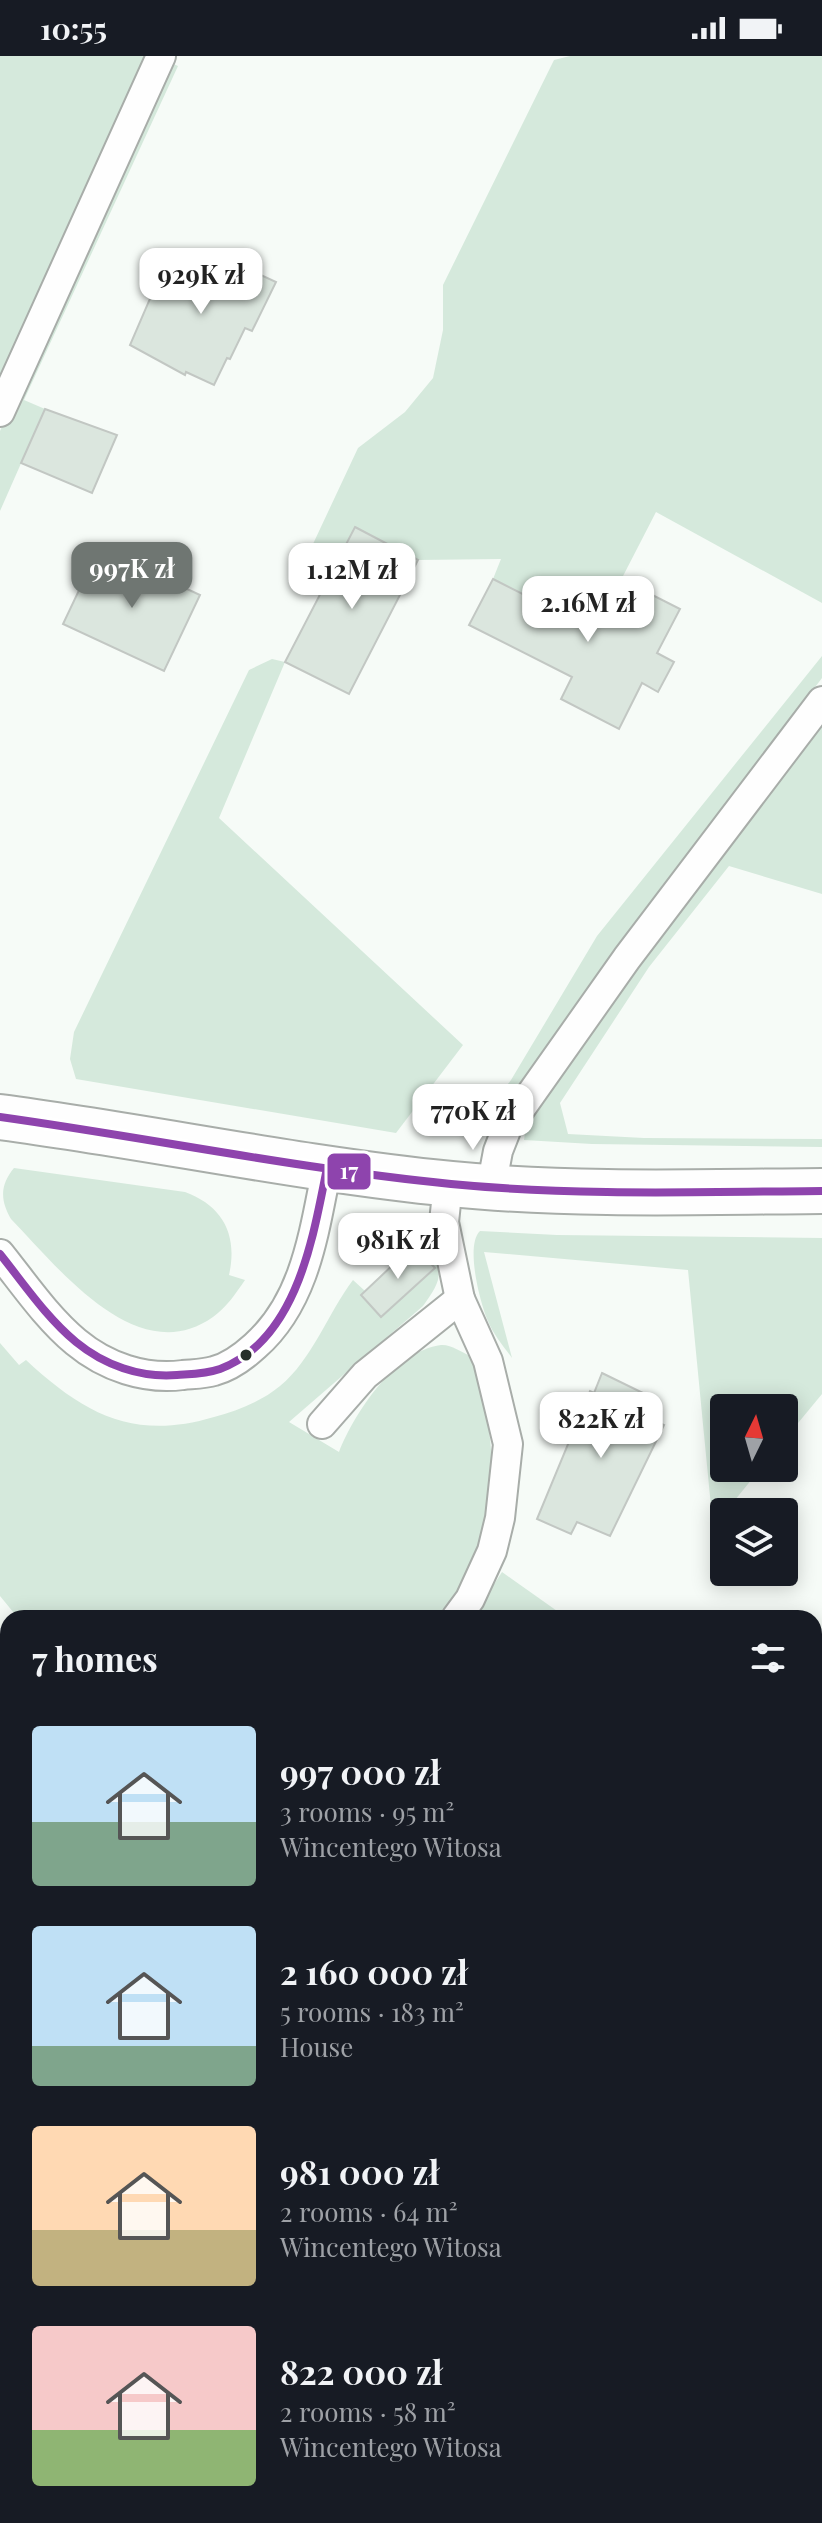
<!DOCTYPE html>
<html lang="en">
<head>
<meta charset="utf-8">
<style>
  body { margin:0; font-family:"Playfair Display",serif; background:#242831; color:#f1f3f6; height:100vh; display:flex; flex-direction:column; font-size:30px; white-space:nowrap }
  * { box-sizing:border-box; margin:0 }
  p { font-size:26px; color:#9ea1a6 }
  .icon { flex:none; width:44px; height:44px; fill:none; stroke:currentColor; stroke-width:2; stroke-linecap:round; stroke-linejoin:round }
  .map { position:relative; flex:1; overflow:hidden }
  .panel { position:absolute; left:0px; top:1554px; width:822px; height:914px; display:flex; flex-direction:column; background:#171b24; border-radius:24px 24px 0 0; box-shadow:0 4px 20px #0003 }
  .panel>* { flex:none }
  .needle { width:52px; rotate:5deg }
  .controls { position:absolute; left:710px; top:1338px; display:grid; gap:16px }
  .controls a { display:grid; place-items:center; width:88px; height:88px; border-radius:8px; background:#171b24; box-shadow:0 4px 20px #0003; font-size:40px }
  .price { position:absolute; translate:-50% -68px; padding:0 18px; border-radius:16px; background:#fff; color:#222; font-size:26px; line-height:52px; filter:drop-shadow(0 2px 4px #0008) }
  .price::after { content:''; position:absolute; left:50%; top:48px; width:24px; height:18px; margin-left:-12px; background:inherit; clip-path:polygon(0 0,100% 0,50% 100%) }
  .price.current { background:#6f7672; color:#fff }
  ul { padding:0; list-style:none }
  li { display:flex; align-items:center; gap:24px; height:200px; padding:0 32px }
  li span { display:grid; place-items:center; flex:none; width:224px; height:160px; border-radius:8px; color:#555 }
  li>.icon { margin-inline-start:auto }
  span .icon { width:96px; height:96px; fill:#fffc; stroke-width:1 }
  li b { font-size:34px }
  h2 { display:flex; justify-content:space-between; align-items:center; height:96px; padding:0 32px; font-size:34px }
  .status { display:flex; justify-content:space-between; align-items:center; height:56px; padding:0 40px; background:#171b24; direction:ltr }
  .status svg { height:22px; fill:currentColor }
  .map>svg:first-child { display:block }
  .green { fill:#d5e9dc }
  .building { fill:#dbe6de; stroke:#c2c7c3; stroke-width:2 }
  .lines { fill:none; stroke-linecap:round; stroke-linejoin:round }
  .lane-casing { stroke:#a8ada9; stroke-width:32 }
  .street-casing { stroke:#a8ada9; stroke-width:48 }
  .secondary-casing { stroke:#a8ada9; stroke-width:48 }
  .lane { stroke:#fefefe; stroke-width:28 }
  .street { stroke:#fefefe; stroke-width:44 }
  .secondary { stroke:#fefefe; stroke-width:44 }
  .bus-1-casing { stroke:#fff; stroke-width:14 }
  .bus-1 { stroke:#8e44ad; stroke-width:8 }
  .bus-dot { fill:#272f2a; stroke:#fff; stroke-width:3 }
  .line-badge { stroke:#fff; stroke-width:3 }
  .badge-label { font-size:22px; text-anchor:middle; font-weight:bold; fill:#fff }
</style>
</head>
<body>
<div class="status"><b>10:55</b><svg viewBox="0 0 49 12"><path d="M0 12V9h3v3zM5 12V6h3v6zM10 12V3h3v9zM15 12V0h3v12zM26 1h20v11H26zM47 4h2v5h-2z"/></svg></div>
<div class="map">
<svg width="822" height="2467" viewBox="0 0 822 2467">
  <rect width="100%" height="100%" fill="#f6fbf7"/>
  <g class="green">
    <polygon points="0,0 148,0 0,327"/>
    <polygon points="570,0 822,0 822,547 656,456 605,555 585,545 574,564 493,523 501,503 418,504 355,471 319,540 302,521 305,505 358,392 405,356 433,322 443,274 443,229 554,4"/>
    <polygon points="167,5 178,10 24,344 45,353 0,455 0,375"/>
    <polygon points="822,600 822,622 617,892 543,998 489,1070 466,1085 511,1024 597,880"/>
    <polygon points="272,603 285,606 219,762 463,989 396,1077 76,1023 70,1003 74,976 249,614"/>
    <polygon points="822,668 822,838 729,810 649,911 560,1047 568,1078 644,1082 822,1083 822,1091 592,1088 524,1084 526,1069 637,908"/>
    <path d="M14 1112 185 1136C223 1150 238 1179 229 1219L245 1224C236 1237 227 1251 213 1261 137 1315 58 1211 11 1163 0 1144 0 1129 14 1112Z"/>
    <path d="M480 1175 557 1179 822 1182V1338L784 1384V1352H724V1412H761L713 1471 688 1214 484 1196 512 1302C504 1291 493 1278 488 1265 480 1247 465 1189 480 1175Z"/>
    <path d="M419 1186C443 1214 446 1218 423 1250L289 1366 339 1396C355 1356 395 1295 441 1289 450 1288 462 1296 470 1300 503 1390 502 1481 444 1562H18L0 1540V1287L19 1309 26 1304C84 1358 134 1385 214 1361 237 1355 262 1345 280 1330 312 1304 328 1257 353 1224L365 1235 361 1239 382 1261 434 1212 414 1189Z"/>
    <polygon points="502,1516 567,1562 472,1562"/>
    <polygon points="814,1926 822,1931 822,2094 814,2104"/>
  </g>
  <g class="building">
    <polygon points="209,195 276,226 252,275 245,272 230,303 227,302 214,329 186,316 185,319 130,289 155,231 157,232 170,205 198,218"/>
    <polygon points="45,353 117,379 92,437 21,407"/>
    <polygon points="355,471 418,504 349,638 285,606"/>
    <polygon points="99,492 200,539 164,615 63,568"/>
    <polygon points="493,523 574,564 584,544 605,555 621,523 680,553 657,597 674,606 658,636 642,627 619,673 561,643 572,621 469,569"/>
    <polygon points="414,1189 435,1212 381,1261 361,1239"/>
    <polygon points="602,1317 643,1337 634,1356 664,1369 610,1480 577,1466 571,1478 537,1463 590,1335 594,1337"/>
    <polygon points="0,1608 8,1613 8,1664 0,1675"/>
    <polygon points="0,2090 8,2096 8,2189 0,2184"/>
    <polygon points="822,2139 822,2180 814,2167 814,2149"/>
    <polygon points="822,2215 822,2312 814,2324 814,2220"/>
    <polygon points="8,2460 84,2460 94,2467 3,2467"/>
  </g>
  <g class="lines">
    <defs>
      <g id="lane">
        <polyline points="0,356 161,0"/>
        <polyline points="448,1128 444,1166 460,1243 488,1305 508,1388 500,1462 492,1495 470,1543 456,1562"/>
        <polyline points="491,1132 498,1095 507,1072 627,902 822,645"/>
        <path d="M0 1198C24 1228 47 1262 76 1286 106 1311 145 1324 183 1319 193 1318 204 1318 214 1315 229 1311 244 1300 255 1290 306 1245 314 1175 327 1112"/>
        <polyline points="322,1368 365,1319 460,1243"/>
      </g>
      <g id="street">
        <polyline points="814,1719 822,1708"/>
        <polyline points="245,2467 251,2460"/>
      </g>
      <path id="secondary" d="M0 1061C151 1081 300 1113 451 1128 573 1140 700 1136 822 1135"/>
    </defs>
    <use href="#lane" class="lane-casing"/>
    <use href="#street" class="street-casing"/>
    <use href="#secondary" class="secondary-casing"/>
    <use href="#lane" class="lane"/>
    <use href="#street" class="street"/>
    <use href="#secondary" class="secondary"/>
    <defs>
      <g id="bus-1">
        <path d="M0 1061C150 1082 300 1113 451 1128 574 1140 698 1136 822 1135"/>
        <path d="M0 1198C24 1228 46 1261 76 1286 104 1309 140 1322 177 1319 192 1318 206 1318 220 1313 297 1284 313 1182 327 1112"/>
      </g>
    </defs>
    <use href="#bus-1" class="bus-1-casing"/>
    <use href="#bus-1" class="bus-1"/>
  </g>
  <circle class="bus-dot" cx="246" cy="1299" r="7"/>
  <rect class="line-badge" x="326" y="1096" width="46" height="39" rx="8" fill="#8e44ad"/>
  <g class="badge-label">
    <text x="349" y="1123">17</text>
  </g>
</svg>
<div class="controls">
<a><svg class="needle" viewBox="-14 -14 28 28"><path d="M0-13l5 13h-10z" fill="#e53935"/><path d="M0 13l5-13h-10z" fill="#9ea1a6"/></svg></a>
<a><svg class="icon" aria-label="layers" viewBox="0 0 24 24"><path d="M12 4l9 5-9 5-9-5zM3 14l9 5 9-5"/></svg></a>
</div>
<b class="price" style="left:201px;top:260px">929K zł</b>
<b class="price current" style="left:132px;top:554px">997K zł</b>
<b class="price" style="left:352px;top:555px">1.12M zł</b>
<b class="price" style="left:588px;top:588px">2.16M zł</b>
<b class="price" style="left:473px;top:1096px">770K zł</b>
<b class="price" style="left:398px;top:1225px">981K zł</b>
<b class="price" style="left:601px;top:1404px">822K zł</b>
<section class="panel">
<h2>7 homes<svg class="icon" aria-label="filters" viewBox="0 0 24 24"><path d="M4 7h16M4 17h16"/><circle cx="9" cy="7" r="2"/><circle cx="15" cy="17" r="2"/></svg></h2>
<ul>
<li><span style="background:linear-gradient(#bfe0f5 60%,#7fa58c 0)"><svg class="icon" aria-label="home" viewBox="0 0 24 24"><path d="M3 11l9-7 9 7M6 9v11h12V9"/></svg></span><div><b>997 000 zł</b><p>3 rooms · 95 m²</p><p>Wincentego Witosa</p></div></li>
<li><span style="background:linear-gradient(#bfe0f5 75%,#7fa58c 0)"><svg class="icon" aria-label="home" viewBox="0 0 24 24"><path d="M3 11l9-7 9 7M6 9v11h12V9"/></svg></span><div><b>2 160 000 zł</b><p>5 rooms · 183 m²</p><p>House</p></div></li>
<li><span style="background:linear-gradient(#ffd9b3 65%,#c2b280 0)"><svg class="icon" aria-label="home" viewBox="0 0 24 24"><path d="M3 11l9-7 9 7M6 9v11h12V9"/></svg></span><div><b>981 000 zł</b><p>2 rooms · 64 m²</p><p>Wincentego Witosa</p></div></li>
<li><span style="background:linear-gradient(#f6c9c9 65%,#8fb573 0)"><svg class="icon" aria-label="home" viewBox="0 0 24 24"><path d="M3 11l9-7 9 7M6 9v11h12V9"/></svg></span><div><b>822 000 zł</b><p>2 rooms · 58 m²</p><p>Wincentego Witosa</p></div></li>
</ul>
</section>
</div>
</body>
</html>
